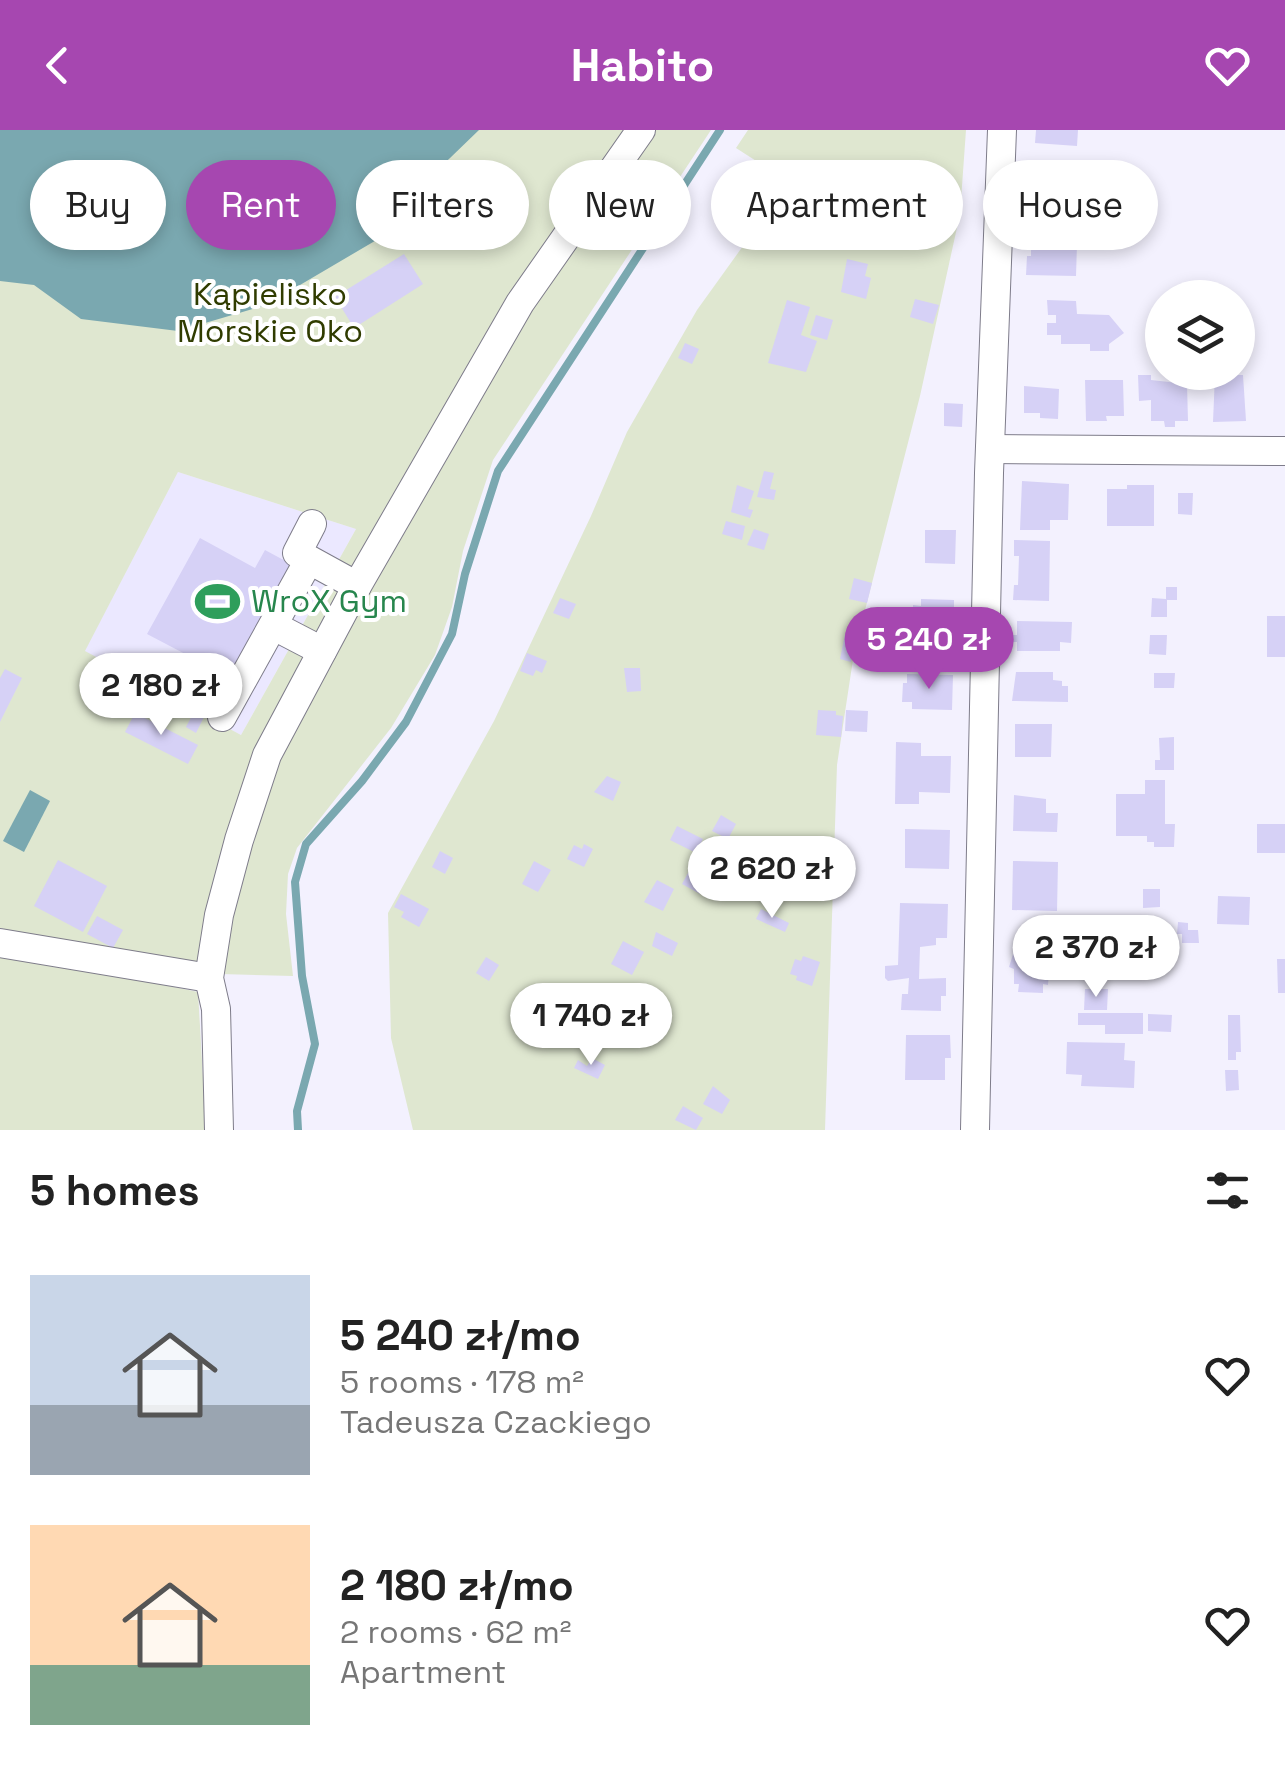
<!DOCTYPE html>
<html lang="en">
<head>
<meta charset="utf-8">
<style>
  body { margin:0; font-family:"Space Grotesk",sans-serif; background:#f6f6f6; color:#222; height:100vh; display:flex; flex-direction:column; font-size:38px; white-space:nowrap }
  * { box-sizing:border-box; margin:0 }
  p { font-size:32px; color:#767676 }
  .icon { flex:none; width:55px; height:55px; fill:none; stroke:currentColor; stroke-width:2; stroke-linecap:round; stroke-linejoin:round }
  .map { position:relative; height:1000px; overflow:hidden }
  .details { display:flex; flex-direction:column; background:#fff; flex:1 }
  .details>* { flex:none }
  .guide { position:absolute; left:30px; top:30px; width:1225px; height:90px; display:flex; gap:20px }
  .tools { position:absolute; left:1145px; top:150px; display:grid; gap:20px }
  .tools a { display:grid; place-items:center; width:110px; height:110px; border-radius:50%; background:#fff; box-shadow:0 5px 15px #0003; font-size:50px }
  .price { position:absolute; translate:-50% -85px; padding:0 22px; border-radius:35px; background:#fff; color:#222; font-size:32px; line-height:65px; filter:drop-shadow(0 2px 5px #0008) }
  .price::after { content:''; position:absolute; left:50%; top:60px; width:30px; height:22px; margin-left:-15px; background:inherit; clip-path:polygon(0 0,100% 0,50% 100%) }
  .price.active { background:#a647b0; color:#fff }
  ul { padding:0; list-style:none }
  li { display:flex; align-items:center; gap:30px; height:250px; padding:0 30px }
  li span { display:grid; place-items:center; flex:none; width:280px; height:200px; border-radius:0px; color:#555 }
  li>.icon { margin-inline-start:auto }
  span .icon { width:120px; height:120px; fill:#fffc; stroke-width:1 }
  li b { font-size:42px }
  h2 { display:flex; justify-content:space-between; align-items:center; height:120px; padding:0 30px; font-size:42px }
  .chip { padding:0 35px; border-radius:45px; background:#fff; box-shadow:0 5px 15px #0003; font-size:35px; line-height:90px }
  .chip.active { background:#a647b0; color:#fff }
  header { display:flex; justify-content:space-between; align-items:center; height:130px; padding:0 30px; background:#a647b0; color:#fff; font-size:45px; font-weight:800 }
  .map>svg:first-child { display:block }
  .built { fill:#ebe8ff }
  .green { fill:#dfe7d0; fill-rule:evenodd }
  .water { fill:#7aa8b0 }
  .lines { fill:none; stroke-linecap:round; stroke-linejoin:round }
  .stream { stroke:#7aa8b0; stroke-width:8 }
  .building { fill:#d6d1f6 }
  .minor-casing { stroke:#7e7c8a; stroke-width:30 }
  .minor { stroke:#fff; stroke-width:28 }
  .labels { text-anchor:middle; stroke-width:8; stroke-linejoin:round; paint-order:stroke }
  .park-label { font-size:32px; fill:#303c00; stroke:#fff }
  .leisure-label { font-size:32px; fill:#27864d; stroke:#fff; text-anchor:start }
</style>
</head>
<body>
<header><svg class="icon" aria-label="back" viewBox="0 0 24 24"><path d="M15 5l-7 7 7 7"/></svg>Habito<svg class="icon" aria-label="heart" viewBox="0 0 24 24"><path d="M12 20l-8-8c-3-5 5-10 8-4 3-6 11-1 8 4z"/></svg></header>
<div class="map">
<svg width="1285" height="1000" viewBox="0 0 1285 1000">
  <rect width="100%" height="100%" fill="#f3f1fe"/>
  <polygon class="built" points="178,342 356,399 241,605 84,522"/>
  <g class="green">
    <path d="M0 0H711L493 330 463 421 452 477 435 525 391 598 297 718 288 744 286 784 293 846 220 844 121 827 0 798ZM178 342 356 399 241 605 85 521Z"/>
    <polygon points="748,0 966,0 960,84 920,266 854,523 837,635 825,1000 413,1000 391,908 388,783 494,591 591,386 627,302 697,180 789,52 736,18"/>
    <polygon points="0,820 198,862 206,1000 0,1000"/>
  </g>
  <g class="water">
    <polygon points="0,0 479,0 421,56 385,105 266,175 178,201 81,189 34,155 0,151"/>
    <polygon points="30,660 50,671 24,722 3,711"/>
  </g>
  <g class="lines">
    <polyline class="stream" points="298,1000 297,981 315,914 302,846 295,752 306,714 362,651 406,592 452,504 465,444 498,341 720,0"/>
  </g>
  <g class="building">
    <polygon points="1036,0 1078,0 1077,16 1035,13"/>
    <polygon points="1034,38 1076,41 1075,51 1085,51 1084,67 1074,67 1073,76 1031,74"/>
    <polygon points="1031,113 1077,114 1076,146 1026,145 1027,126 1031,126"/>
    <polygon points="404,124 423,154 354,198 335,167"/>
    <polygon points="847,129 868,134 865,146 871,148 866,169 841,162"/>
    <polygon points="915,169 939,175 933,194 910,187"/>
    <polygon points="787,170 810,177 801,205 817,211 806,242 768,233"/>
    <polygon points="1047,170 1076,171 1077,184 1109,185 1124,203 1109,214 1109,221 1090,221 1090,214 1061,214 1061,205 1047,205 1047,193 1056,193 1056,185 1048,185"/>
    <polygon points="816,185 833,190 827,210 810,205"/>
    <polygon points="685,213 699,219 692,234 678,228"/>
    <polygon points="1138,245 1151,245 1151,250 1187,254 1188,291 1175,291 1175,297 1165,297 1164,291 1151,291 1151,270 1139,271"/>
    <polygon points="1215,245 1243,245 1246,291 1213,292"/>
    <polygon points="1085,250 1123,250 1124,286 1106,286 1107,291 1086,291"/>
    <polygon points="1024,256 1059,259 1058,289 1040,288 1040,283 1024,283"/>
    <polygon points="944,273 963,274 962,297 944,296"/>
    <polygon points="764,341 774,343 770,359 776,360 774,370 757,367"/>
    <polygon points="1022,351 1069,354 1068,390 1050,390 1050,400 1020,400"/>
    <polygon points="737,355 754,361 748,379 753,380 750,388 731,382"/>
    <polygon points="1127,355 1154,355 1154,396 1107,396 1107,359 1127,359"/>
    <polygon points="1178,363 1193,363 1192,385 1178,384"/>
    <polygon points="726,391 745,396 742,410 722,404"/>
    <polygon points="754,399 769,404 764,420 747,415"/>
    <polygon points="925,400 956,400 955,434 925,433"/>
    <polygon points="200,408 255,438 265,420 291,434 229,548 212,539 201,560 175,546 187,525 147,504"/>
    <polygon points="1014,410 1050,411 1049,471 1013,470 1014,455 1018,455 1019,426 1014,426"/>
    <polygon points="854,448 872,453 867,473 849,469"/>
    <polygon points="1166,457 1177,457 1177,470 1167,470 1167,487 1151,487 1152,468 1166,469"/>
    <polygon points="560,468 576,474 569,489 553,483"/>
    <polygon points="921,469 954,470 954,487 959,487 959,496 953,496 953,501 920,500 921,492 913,492 913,475 921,476"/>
    <rect x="1267" y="486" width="18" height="41"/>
    <polygon points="1017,491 1072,492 1071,513 1060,512 1060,521 1017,521 1017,512 1012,512 1013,505 1017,505"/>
    <polygon points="845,504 856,507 851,532 840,529"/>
    <polygon points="1150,505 1167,505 1166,525 1149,524"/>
    <polygon points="527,523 547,531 542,543 536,540 533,546 520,541"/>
    <polygon points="624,538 640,538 641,561 627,562"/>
    <polygon points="5,539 22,548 0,592 0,548"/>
    <polygon points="1016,542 1053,542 1053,550 1062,551 1062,556 1068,556 1068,572 1012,571"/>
    <polygon points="1154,543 1175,543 1174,558 1154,558"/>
    <polygon points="907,544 953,545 952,580 912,579 912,572 902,572 903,553 907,553"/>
    <polygon points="196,578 206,583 196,603 186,597"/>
    <polygon points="818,580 836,581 836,585 843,586 841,607 816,605"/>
    <polygon points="846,580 868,581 867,602 845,601"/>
    <polygon points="135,583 198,615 188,634 125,602"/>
    <polygon points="1015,594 1052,594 1051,627 1015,627"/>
    <polygon points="1174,607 1174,640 1155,640 1155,630 1160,630 1159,608"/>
    <polygon points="896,612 921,613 921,626 951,626 950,663 919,662 919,674 895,674"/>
    <polygon points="607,646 621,652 613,671 594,662"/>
    <polygon points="1145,650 1165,650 1165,694 1175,694 1174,717 1154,717 1154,712 1147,712 1147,706 1116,706 1116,664 1145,664"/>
    <polygon points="1014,665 1046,669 1046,683 1058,683 1057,702 1013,701"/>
    <polygon points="721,685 736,694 728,709 712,701"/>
    <rect x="1257" y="694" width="28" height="29"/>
    <polygon points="677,696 703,709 696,723 670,710"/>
    <polygon points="905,699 950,700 949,739 905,738"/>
    <polygon points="584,714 593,719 584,737 567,729 574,715 582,719"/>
    <polygon points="440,721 453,728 445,744 432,737"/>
    <polygon points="58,730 107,756 83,802 34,776"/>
    <polygon points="695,730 713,740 700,764 682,754"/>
    <polygon points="534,731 551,740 538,762 522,754"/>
    <polygon points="1013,731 1058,732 1057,781 1012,780"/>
    <polygon points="657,750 674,759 663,781 644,772"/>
    <polygon points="1143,759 1160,759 1160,777 1143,778"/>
    <polygon points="401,764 429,779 419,797 401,787 404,782 394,777"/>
    <polygon points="1218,766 1250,767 1249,795 1217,794"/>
    <polygon points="900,773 948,774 947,808 936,808 936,815 920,817 919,849 946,848 946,866 941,866 941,881 901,880 902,864 908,864 909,848 888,851 885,848 885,836 898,835"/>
    <polygon points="761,779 789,793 785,802 756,789"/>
    <polygon points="97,786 123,800 113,818 87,804"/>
    <polygon points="1178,792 1188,793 1188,800 1198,800 1199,813 1182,813 1182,804 1177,804"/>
    <polygon points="656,802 678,813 672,826 652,816"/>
    <polygon points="623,811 644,822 632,845 611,834"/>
    <polygon points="1030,813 1063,813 1062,842 1049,842 1048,855 1043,854 1043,863 1018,862 1019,854 1014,854 1014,839 1009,837 1014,821 1029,821"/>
    <polygon points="803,826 820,832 812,856 796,850 797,846 790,844 795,829 801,831"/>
    <polygon points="486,827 499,835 489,851 476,843"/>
    <polygon points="1277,829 1285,829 1285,863 1278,863"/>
    <polygon points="628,855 646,863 634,888 617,879"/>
    <polygon points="1085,859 1108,859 1107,880 1084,880"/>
    <polygon points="1078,883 1143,883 1143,904 1105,904 1105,895 1078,895"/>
    <polygon points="1148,884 1172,885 1171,902 1148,901"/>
    <polygon points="1228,885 1240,885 1241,922 1236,922 1236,930 1228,930"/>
    <polygon points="906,905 950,905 951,928 945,928 945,950 905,950"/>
    <polygon points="1067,912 1125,913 1124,930 1135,931 1134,958 1081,956 1082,945 1066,944"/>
    <polygon points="592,928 605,935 598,949 574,938 578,930 587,936"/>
    <polygon points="1225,940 1238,940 1239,960 1226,961"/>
    <polygon points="713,956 730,970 722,984 703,974"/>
    <polygon points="683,976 703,988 696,1000 675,990"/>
  </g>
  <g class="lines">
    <defs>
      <g id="minor">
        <polyline points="990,319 1285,321"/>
        <polyline points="312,394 297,423 357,456"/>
        <polyline points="274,496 322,521"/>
        <polyline points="222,587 309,430"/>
        <polyline points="0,813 209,848"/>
        <polyline points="219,1000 216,879 209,848 219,785 239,710 267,625 357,456 520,173 641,0"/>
        <polyline points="975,1000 989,343 1002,0"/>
      </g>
    </defs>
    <use href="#minor" class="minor-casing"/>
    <use href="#minor" class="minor"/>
  </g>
  <defs>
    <symbol id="stadium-bare" viewBox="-9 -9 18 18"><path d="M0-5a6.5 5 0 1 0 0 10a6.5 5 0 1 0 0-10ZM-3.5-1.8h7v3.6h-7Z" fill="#2e9e5b" stroke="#fff" stroke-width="2.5" paint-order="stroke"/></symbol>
  </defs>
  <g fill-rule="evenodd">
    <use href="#stadium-bare" x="186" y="440" width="63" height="63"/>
  </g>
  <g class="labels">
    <g class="park-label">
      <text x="270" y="175">Kąpielisko<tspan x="270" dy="37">Morskie Oko</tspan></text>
    </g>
    <g class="leisure-label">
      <text x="251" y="482">WroX Gym</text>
    </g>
  </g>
</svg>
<div class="tools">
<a><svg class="icon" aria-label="layers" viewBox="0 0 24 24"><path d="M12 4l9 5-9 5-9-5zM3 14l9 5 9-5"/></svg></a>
</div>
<b class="price active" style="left:929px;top:562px">5 240 zł</b>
<b class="price" style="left:161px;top:608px">2 180 zł</b>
<b class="price" style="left:772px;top:791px">2 620 zł</b>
<b class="price" style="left:1096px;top:870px">2 370 zł</b>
<b class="price" style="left:591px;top:938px">1 740 zł</b>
<div class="guide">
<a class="chip">Buy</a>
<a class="chip active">Rent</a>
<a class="chip">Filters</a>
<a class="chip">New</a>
<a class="chip">Apartment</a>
<a class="chip">House</a>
</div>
</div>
<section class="details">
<h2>5 homes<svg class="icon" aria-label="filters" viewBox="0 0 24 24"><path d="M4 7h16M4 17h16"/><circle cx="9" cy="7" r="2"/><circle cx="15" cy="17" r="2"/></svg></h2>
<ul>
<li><span style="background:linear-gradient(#c9d6e8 65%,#9aa5b1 0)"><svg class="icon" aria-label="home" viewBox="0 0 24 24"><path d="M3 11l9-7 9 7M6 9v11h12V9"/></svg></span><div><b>5 240 zł/mo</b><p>5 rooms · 178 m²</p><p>Tadeusza Czackiego</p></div><svg class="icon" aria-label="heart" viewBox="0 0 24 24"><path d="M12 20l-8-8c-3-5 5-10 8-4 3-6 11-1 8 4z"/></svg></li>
<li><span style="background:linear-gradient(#ffd9b3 70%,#7fa58c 0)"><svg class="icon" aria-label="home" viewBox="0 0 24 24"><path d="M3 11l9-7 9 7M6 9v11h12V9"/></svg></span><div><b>2 180 zł/mo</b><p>2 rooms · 62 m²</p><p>Apartment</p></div><svg class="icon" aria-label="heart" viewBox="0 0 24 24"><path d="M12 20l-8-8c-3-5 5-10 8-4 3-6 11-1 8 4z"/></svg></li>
</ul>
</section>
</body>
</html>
